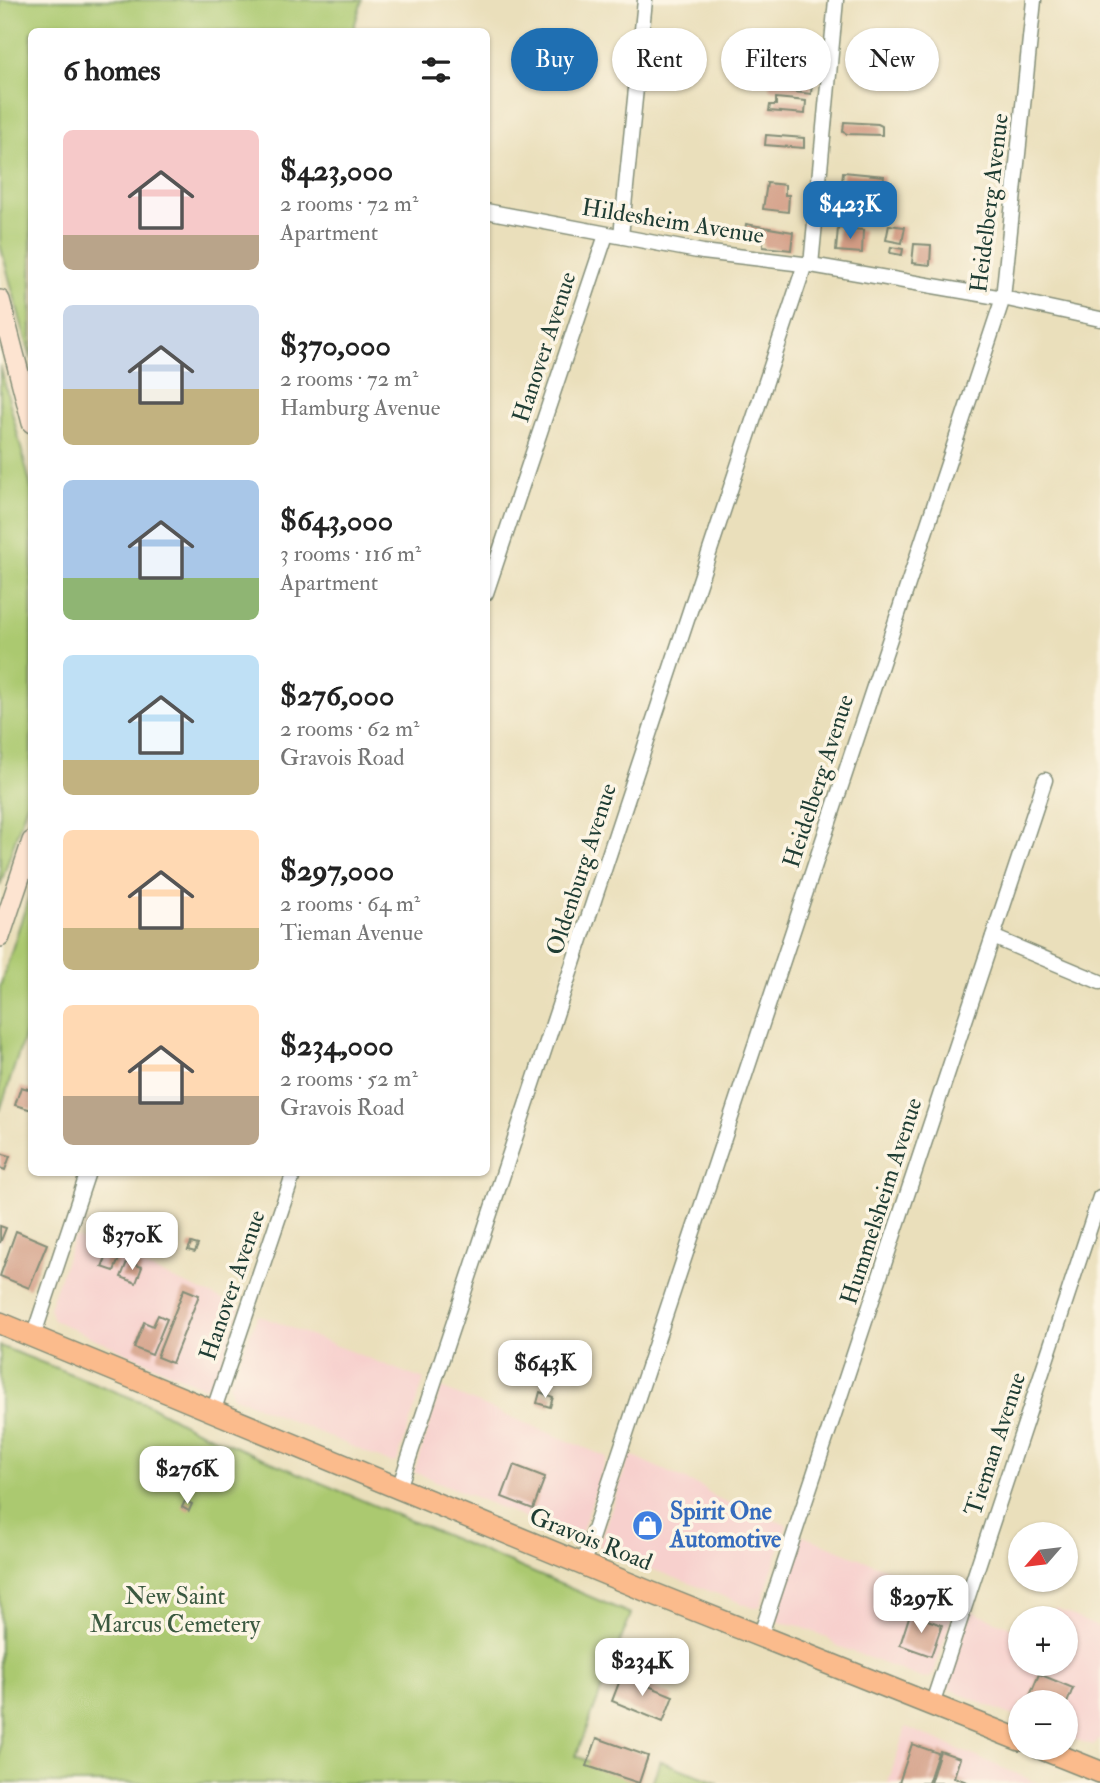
<!DOCTYPE html>
<html lang="en">
<head>
<meta charset="utf-8">
<style>
  body { margin:0; font-family:"IM FELL Double Pica",serif; background:#f2f2f2; color:#222; height:100vh; display:flex; flex-direction:column; font-size:26px; white-space:nowrap }
  * { box-sizing:border-box; margin:0 }
  p { font-size:23px; color:#767676 }
  .icon { flex:none; width:38px; height:38px; fill:none; stroke:currentColor; stroke-width:2; stroke-linecap:round; stroke-linejoin:round }
  .map { position:relative; flex:1; overflow:hidden }
  .panel { position:absolute; left:28px; top:28px; width:462px; height:1148px; display:flex; flex-direction:column; background:#fff; border-radius:10px; box-shadow:0 2px 5px #0004 }
  .panel>* { flex:none }
  .top-card { position:absolute; left:511px; top:28px; width:483px; height:63px; display:flex; gap:14px }
  .needle { width:46px; rotate:242deg }
  .tools { position:absolute; left:1008px; top:1522px; display:grid; gap:14px }
  .tools a { display:grid; place-items:center; width:70px; height:70px; border-radius:50%; background:#fff; box-shadow:0 2px 5px #0004; font-size:35px }
  .price { position:absolute; translate:-50% -60px; padding:0 16px; border-radius:14px; background:#fff; color:#222; font-size:23px; line-height:46px; filter:drop-shadow(0 2px 4px #0008) }
  .price::after { content:''; position:absolute; left:50%; top:42px; width:21px; height:16px; margin-left:-10px; background:inherit; clip-path:polygon(0 0,100% 0,50% 100%) }
  .price.current { background:#1f6fb2; color:#fff }
  ul { padding:0; list-style:none }
  li { display:flex; align-items:center; gap:21px; height:175px; padding:0 35px }
  li span { display:grid; place-items:center; flex:none; width:196px; height:140px; border-radius:10px; color:#555 }
  li>.icon { margin-inline-start:auto }
  span .icon { width:84px; height:84px; fill:#fffc; stroke-width:1 }
  li b { font-size:30px }
  h2 { display:flex; justify-content:space-between; align-items:center; height:84px; padding:0 35px; font-size:30px }
  .chip { padding:0 24px; border-radius:32px; background:#fff; box-shadow:0 2px 5px #0004; font-size:24px; line-height:63px }
  .chip.current { background:#1f6fb2; color:#fff }
  .map>svg:first-child { display:block }
  .built { fill:#f7d0cd }
  .green { fill:#abc970; stroke:#658352; stroke-width:2 }
  .building { fill:#d39d85 }
  .lines { fill:none; stroke-linecap:round; stroke-linejoin:round }
  .minor-casing { stroke:#848e78; stroke-width:17 }
  .secondary-casing { stroke:#848e78; stroke-width:22 }
  .primary-casing { stroke:#848e78; stroke-width:24 }
  .minor { stroke:#fff; stroke-width:14 }
  .secondary { stroke:#fde4d1; stroke-width:19 }
  .primary { stroke:#fbbb8c; stroke-width:21 }
  .labels { text-anchor:middle; stroke-width:7; stroke-linejoin:round; paint-order:stroke }
  .street-label { font-size:24px; fill:#1f3d34; stroke:#fcf5e5 }
  .shop-label { font-size:24px; font-weight:bold; fill:#366cbe; stroke:#fcf5e5; text-anchor:start }
  .park-label { font-size:24px; fill:#3b5940; stroke:#fcf5e5 }
</style>
</head>
<body>
<div class="map">
<svg width="1100" height="1783" viewBox="0 0 1100 1783">
  <rect width="100%" height="100%" fill="#fcf5e5"/>
  <filter id="ink" filterUnits="userSpaceOnUse"><feTurbulence type="fractalNoise" baseFrequency=".0143" numOctaves="2"/><feDisplacementMap in="SourceGraphic" scale="14" xChannelSelector="R" yChannelSelector="G"/><feConvolveMatrix kernelMatrix="1 2 1 2 8 2 1 2 1" color-interpolation-filters="sRGB"/></filter>
  <filter id="wash" filterUnits="userSpaceOnUse"><feTurbulence type="fractalNoise" baseFrequency=".00686" numOctaves="4" result="noise"/><feDisplacementMap in="SourceGraphic" scale="28" xChannelSelector="R" yChannelSelector="G"/><feGaussianBlur stdDeviation="1.57" result="paint"/><feColorMatrix in="noise" values="0 0 0 0 0 0 0 0 0 0 0 0 0 0 0 0 0 1.4 0 .05"/><feComposite in="paint" operator="in"/></filter>
  <g filter="url(#wash)">
    <rect width="100%" height="100%" fill="#eadfbb"/>
    <g class="built">
      <polygon points="74,1237 240,1307 214,1386 203,1387 53,1320 49,1308"/>
      <polygon points="258,1315 424,1380 397,1462 391,1463 233,1396 229,1385"/>
      <polygon points="441,1388 607,1457 579,1540 414,1472"/>
      <polygon points="630,1455 704,1488 714,1497 787,1525 760,1607 754,1608 602,1550 599,1543"/>
      <polygon points="802,1535 958,1598 933,1675 928,1679 921,1678 835,1645 826,1637 796,1625 778,1622 775,1616"/>
      <polygon points="1055,1608 1100,1628 1100,1739 1093,1745 1066,1737 1066,1703 1020,1703 1020,1719 951,1690 946,1685 971,1611 1020,1631 1020,1664 1066,1664 1066,1619 1052,1619"/>
      <polygon points="906,1727 1038,1783 888,1783"/>
    </g>
    <g class="green">
      <polygon points="0,0 362,0 353,31 32,32 31,359 0,244"/>
      <polygon points="0,365 32,491 31,791 0,886"/>
      <polygon points="31,890 31,1015 0,1111 0,987"/>
      <polygon points="0,1346 147,1404 189,1427 631,1614 576,1756 639,1783 0,1783"/>
      <polygon points="660,1761 719,1783 652,1783"/>
    </g>
    <g id="blocks">
      <g class="building">
        <polygon points="853,55 878,57 877,69 852,67"/>
        <polygon points="778,77 812,83 811,94 769,89 770,79 778,80"/>
        <polygon points="776,98 806,101 805,114 769,111 770,105 776,105"/>
        <polygon points="844,122 878,124 882,126 882,135 847,134 843,132"/>
        <polygon points="766,135 804,138 804,148 765,145"/>
        <polygon points="843,172 884,176 883,187 842,183"/>
        <polygon points="767,183 785,185 785,195 789,195 788,212 763,209"/>
        <polygon points="843,198 863,200 862,208 871,209 870,222 840,220 837,206 842,206"/>
        <polygon points="746,224 793,232 791,250 763,247 763,239 759,239 759,233 745,232"/>
        <polygon points="889,225 905,227 902,243 886,240"/>
        <polygon points="838,228 863,230 862,253 836,251"/>
        <polygon points="914,244 931,245 930,265 912,263"/>
        <polygon points="891,247 903,249 902,255 890,253"/>
        <polygon points="21,1087 32,1090 32,1110 15,1105"/>
        <polygon points="0,1153 10,1156 5,1170 0,1168"/>
        <polygon points="0,1226 6,1228 0,1243"/>
        <polygon points="16,1231 47,1244 29,1288 0,1276"/>
        <polygon points="191,1243 198,1245 195,1252 188,1250"/>
        <polygon points="107,1255 119,1259 114,1271 102,1267"/>
        <polygon points="127,1262 142,1267 136,1283 121,1277"/>
        <polygon points="184,1289 199,1295 172,1363 157,1357"/>
        <polygon points="158,1315 167,1319 152,1355 134,1348 144,1322 153,1326"/>
        <polygon points="540,1392 553,1397 550,1407 537,1403"/>
        <polygon points="514,1465 545,1477 533,1509 502,1497"/>
        <polygon points="185,1501 192,1504 189,1511 182,1507"/>
        <polygon points="910,1614 942,1625 931,1656 900,1645"/>
        <polygon points="1039,1674 1073,1688 1067,1703 1027,1703"/>
        <polygon points="622,1675 673,1696 663,1722 612,1701"/>
        <polygon points="597,1738 648,1756 639,1783 587,1766"/>
        <polygon points="912,1744 938,1753 928,1783 899,1783"/>
        <polygon points="940,1751 960,1758 954,1777 969,1783 930,1783"/>
      </g>
    </g>
  </g>
  <g filter="url(#ink)">
    <use href="#blocks" fill-opacity="0" stroke="#848e78" stroke-width="2"/>
    <g class="lines">
      <defs>
        <g id="minor">
          <polyline points="486,211 703,252 811,265 1003,298 1100,319"/>
          <polyline points="621,236 645,0"/>
          <polyline points="811,265 836,0"/>
          <polyline points="486,593 606,235"/>
          <polyline points="993,937 1100,982"/>
          <polyline points="33,1337 88,1172"/>
          <polyline points="213,1412 294,1172"/>
          <polyline points="399,1488 805,264"/>
          <polyline points="583,1563 1003,298 1034,0"/>
          <polyline points="760,1637 1045,780"/>
          <polyline points="932,1705 1100,1197"/>
        </g>
        <g id="secondary">
          <polyline points="0,300 32,423"/>
          <polyline points="0,937 32,841"/>
        </g>
        <g id="primary">
          <polyline points="0,1323 647,1591 1020,1740"/>
          <polyline points="1040,1748 1100,1772"/>
        </g>
      </defs>
      <use href="#minor" class="minor-casing"/>
      <use href="#secondary" class="secondary-casing"/>
      <use href="#primary" class="primary-casing"/>
      <use href="#minor" class="minor"/>
      <use href="#secondary" class="secondary"/>
      <use href="#primary" class="primary"/>
    </g>
  </g>
  <defs>
    <symbol id="shop-disc" viewBox="-11 -11 22 22"><circle r="9.5" fill="#3f7fe0" stroke="#fcf5e5"/><path d="M-5-2.5h2.3a2.7 3.5 0 0 1 5.4 0H5L5.5 6h-11ZM-1.5-2.5h3a1.5 2.3 0 0 0-3 0Z" fill="#fff"/></symbol>
  </defs>
  <g fill-rule="evenodd">
    <use href="#shop-disc" x="630" y="1508" width="35" height="35"/>
  </g>
  <g class="labels">
    <g class="street-label">
      <text transform="translate(989 203) rotate(-83)" y="8">Heidelberg Avenue</text>
      <text transform="translate(673 221) rotate(9)" y="8">Hildesheim Avenue</text>
      <text transform="translate(544 347) rotate(-72)" y="8">Hanover Avenue</text>
      <text transform="translate(818 781) rotate(-72)" y="8">Heidelberg Avenue</text>
      <text transform="translate(581 869) rotate(-72)" y="8">Oldenburg Avenue</text>
      <text transform="translate(881 1201) rotate(-72)" y="8">Hummelsheim Avenue</text>
      <text transform="translate(232 1285) rotate(-71)" y="8">Hanover Avenue</text>
      <text transform="translate(995 1444) rotate(-72)" y="8">Tieman Avenue</text>
      <text transform="translate(591 1539) rotate(22)" y="8">Gravois Road</text>
    </g>
    <g class="shop-label">
      <text x="670" y="1519">Spirit One<tspan x="670" dy="28">Automotive</tspan></text>
    </g>
    <g class="park-label">
      <text x="175" y="1604">New Saint<tspan x="175" dy="28">Marcus Cemetery</tspan></text>
    </g>
  </g>
</svg>
<div class="tools">
<a><svg class="needle" viewBox="-14 -14 28 28"><path d="M0-13l5 13h-10z" fill="#e53935"/><path d="M0 13l5-13h-10z" fill="#767676"/></svg></a>
<a>+</a>
<a>−</a>
</div>
<b class="price current" style="left:850px;top:241px">$423K</b>
<b class="price" style="left:132px;top:1272px">$370K</b>
<b class="price" style="left:545px;top:1400px">$643K</b>
<b class="price" style="left:187px;top:1506px">$276K</b>
<b class="price" style="left:921px;top:1635px">$297K</b>
<b class="price" style="left:642px;top:1698px">$234K</b>
<div class="top-card">
<a class="chip current">Buy</a>
<a class="chip">Rent</a>
<a class="chip">Filters</a>
<a class="chip">New</a>
</div>
<section class="panel">
<h2>6 homes<svg class="icon" aria-label="filters" viewBox="0 0 24 24"><path d="M4 7h16M4 17h16"/><circle cx="9" cy="7" r="2"/><circle cx="15" cy="17" r="2"/></svg></h2>
<ul>
<li><span style="background:linear-gradient(#f6c9c9 75%,#b9a48a 0)"><svg class="icon" aria-label="home" viewBox="0 0 24 24"><path d="M3 11l9-7 9 7M6 9v11h12V9"/></svg></span><div><b>$423,000</b><p>2 rooms · 72 m²</p><p>Apartment</p></div></li>
<li><span style="background:linear-gradient(#c9d6e8 60%,#c2b280 0)"><svg class="icon" aria-label="home" viewBox="0 0 24 24"><path d="M3 11l9-7 9 7M6 9v11h12V9"/></svg></span><div><b>$370,000</b><p>2 rooms · 72 m²</p><p>Hamburg Avenue</p></div></li>
<li><span style="background:linear-gradient(#a9c7e8 70%,#8fb573 0)"><svg class="icon" aria-label="home" viewBox="0 0 24 24"><path d="M3 11l9-7 9 7M6 9v11h12V9"/></svg></span><div><b>$643,000</b><p>3 rooms · 116 m²</p><p>Apartment</p></div></li>
<li><span style="background:linear-gradient(#bfe0f5 75%,#c2b280 0)"><svg class="icon" aria-label="home" viewBox="0 0 24 24"><path d="M3 11l9-7 9 7M6 9v11h12V9"/></svg></span><div><b>$276,000</b><p>2 rooms · 62 m²</p><p>Gravois Road</p></div></li>
<li><span style="background:linear-gradient(#ffd9b3 70%,#c2b280 0)"><svg class="icon" aria-label="home" viewBox="0 0 24 24"><path d="M3 11l9-7 9 7M6 9v11h12V9"/></svg></span><div><b>$297,000</b><p>2 rooms · 64 m²</p><p>Tieman Avenue</p></div></li>
<li><span style="background:linear-gradient(#ffd9b3 65%,#b9a48a 0)"><svg class="icon" aria-label="home" viewBox="0 0 24 24"><path d="M3 11l9-7 9 7M6 9v11h12V9"/></svg></span><div><b>$234,000</b><p>2 rooms · 52 m²</p><p>Gravois Road</p></div></li>
</ul>
</section>
</div>
</body>
</html>
